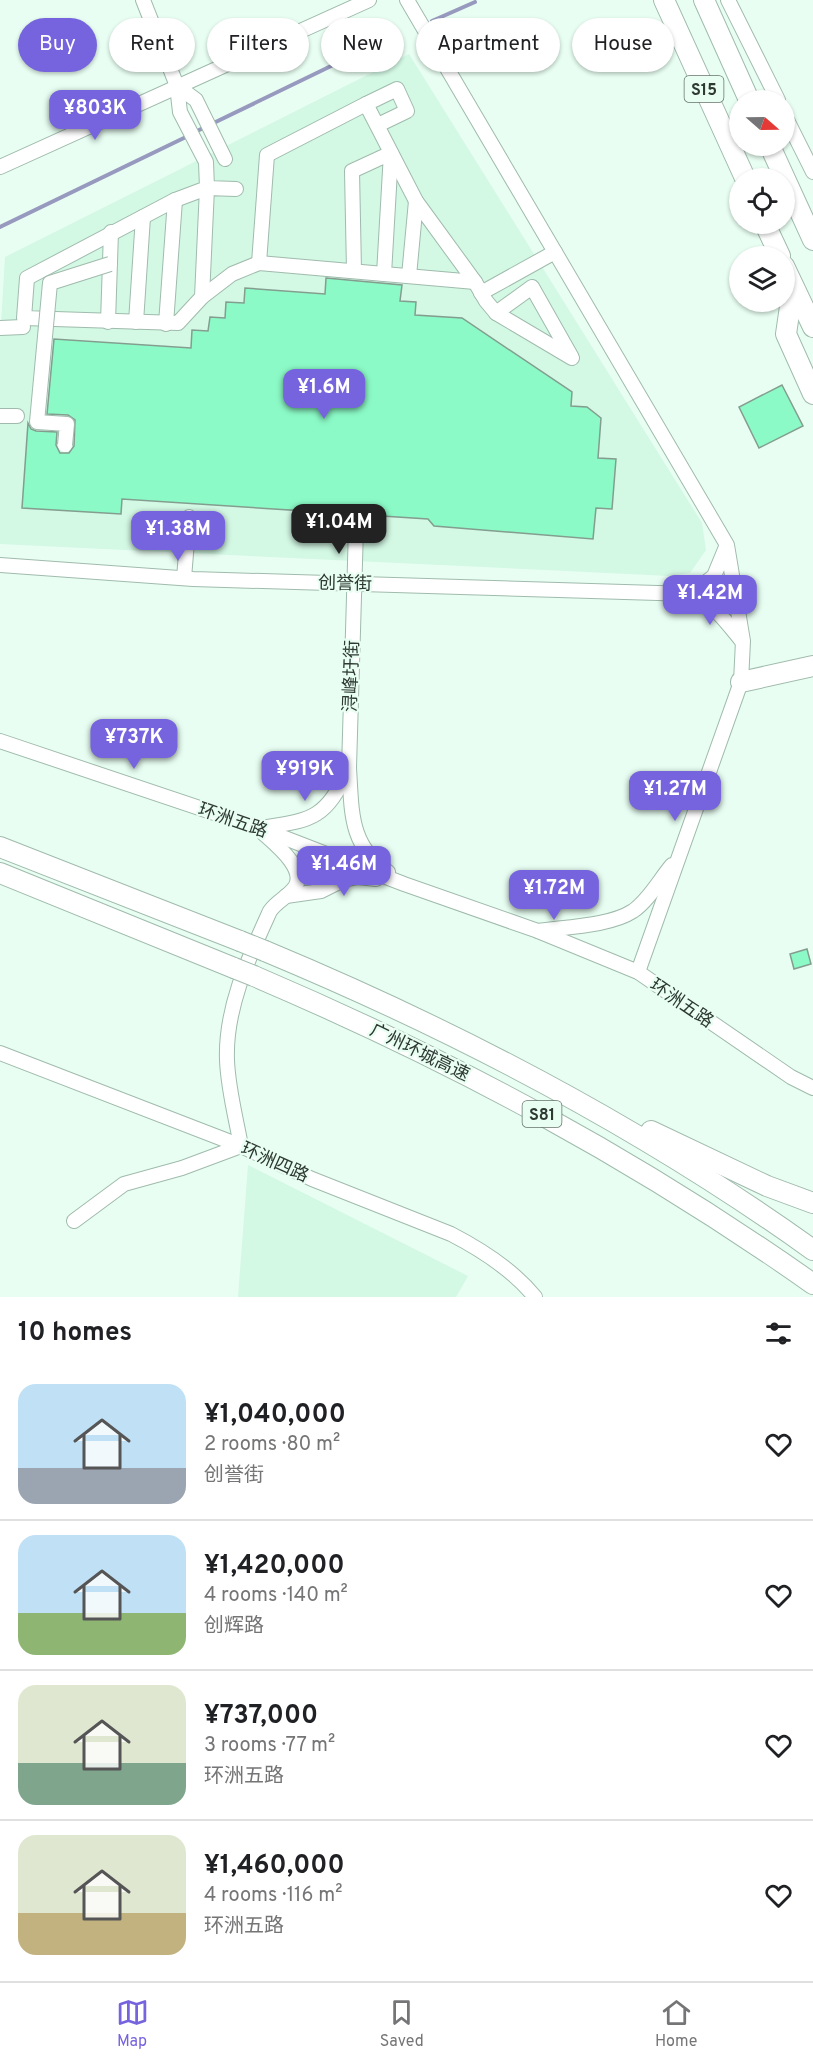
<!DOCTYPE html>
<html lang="en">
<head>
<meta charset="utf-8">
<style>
  body { margin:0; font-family:Overpass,"Noto Sans SC",sans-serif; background:#f6f6f6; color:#202124; height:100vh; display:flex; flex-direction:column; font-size:22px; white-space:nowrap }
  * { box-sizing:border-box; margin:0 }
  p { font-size:20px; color:#757577 }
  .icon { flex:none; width:33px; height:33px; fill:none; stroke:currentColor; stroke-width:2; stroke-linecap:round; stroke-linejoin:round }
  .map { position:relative; height:1297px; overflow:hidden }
  .drawer { display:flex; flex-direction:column; background:#fff; flex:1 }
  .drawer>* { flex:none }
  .top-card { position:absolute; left:18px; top:18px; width:777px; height:54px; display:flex; gap:12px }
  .needle { width:39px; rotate:110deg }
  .tools { position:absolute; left:729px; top:90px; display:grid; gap:12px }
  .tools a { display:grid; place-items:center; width:66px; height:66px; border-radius:50%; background:#fff; box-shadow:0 2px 4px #0004; font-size:30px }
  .price { position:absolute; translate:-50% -51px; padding:0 14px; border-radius:12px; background:#7663de; color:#fff; font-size:20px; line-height:39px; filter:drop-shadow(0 2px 3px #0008) }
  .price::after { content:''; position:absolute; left:50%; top:36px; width:18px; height:14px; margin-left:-9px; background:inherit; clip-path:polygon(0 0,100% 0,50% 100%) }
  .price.active { background:#222; color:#fff }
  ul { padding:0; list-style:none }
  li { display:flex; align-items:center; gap:18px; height:150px; padding:0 18px }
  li+li { border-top:2px solid #e0e0e0 }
  li span { display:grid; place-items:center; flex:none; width:168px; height:120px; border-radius:18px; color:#555 }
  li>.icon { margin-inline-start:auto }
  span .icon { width:72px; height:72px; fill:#fffc; stroke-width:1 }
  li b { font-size:26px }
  h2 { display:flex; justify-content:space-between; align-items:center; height:72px; padding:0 18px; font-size:26px }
  .tag { padding:0 21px; border-radius:27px; background:#fff; box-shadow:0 2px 4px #0004; font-size:21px; line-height:54px }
  .tag.active { background:#7663de; color:#fff }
  .dock { display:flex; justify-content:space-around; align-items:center; height:84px; border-top:2px solid #e0e0e0; background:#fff; font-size:16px; color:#757577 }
  .dock a { display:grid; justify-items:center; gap:3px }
  .dock .active { color:#7663de }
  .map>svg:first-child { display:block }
  .built { fill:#d3f8e4 }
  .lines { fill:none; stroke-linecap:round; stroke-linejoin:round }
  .stream { stroke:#9799be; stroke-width:4 }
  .building { fill:#8bfac6; stroke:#839d8f; stroke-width:1.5 }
  .minor-casing { stroke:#a0bbad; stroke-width:16 }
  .highway-casing { stroke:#a0bbad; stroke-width:22 }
  .minor { stroke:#fff; stroke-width:14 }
  .highway { stroke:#fff; stroke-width:20 }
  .minor-bridge-casing { stroke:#a0bbad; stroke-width:16; stroke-linecap:butt }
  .highway-bridge-casing { stroke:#a0bbad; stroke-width:22; stroke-linecap:butt }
  .minor-bridge { stroke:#fff; stroke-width:14 }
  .highway-bridge { stroke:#fff; stroke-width:20 }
  .labels { text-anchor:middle; stroke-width:4.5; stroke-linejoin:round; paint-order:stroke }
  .shield { fill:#e8fef2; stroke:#66746c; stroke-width:1.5 }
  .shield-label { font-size:16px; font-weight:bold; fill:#2e3933 }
  .street-label { font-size:18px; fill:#2e3933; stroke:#e8fef2 }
</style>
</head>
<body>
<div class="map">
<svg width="813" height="1297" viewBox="0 0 813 1297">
  <rect width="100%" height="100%" fill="#e8fef2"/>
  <g class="built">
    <polygon points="409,54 702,523 706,550 690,573 670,576 0,544 0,340 5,257"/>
    <polygon points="248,1165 468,1276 456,1297 238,1297"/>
  </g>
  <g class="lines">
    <g class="stream">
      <polyline points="432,21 475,2"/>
      <polyline points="195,132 360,52 400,36"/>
      <polyline points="0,227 188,136"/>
    </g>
  </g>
  <g class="building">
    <polygon points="326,278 402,285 400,301 416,302 415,315 462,318 572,392 571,406 587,407 601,418 598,458 616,459 612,509 596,508 593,539 434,526 428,519 122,499 121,514 22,508 28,423 31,429 36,431 57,432 56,445 60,453 69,453 74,446 75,420 68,415 47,414 54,339 191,348 192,330 208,331 210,317 225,318 226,302 244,303 245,288 325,294"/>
    <polygon points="782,385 803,426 759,448 739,407"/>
    <polygon points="807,949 811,964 794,969 790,954"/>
  </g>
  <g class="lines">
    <defs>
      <g id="minor">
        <polyline points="143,0 177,86 180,112 206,162 207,188 202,297 178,323 24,318 27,278 175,200 207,188 236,189"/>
        <polyline points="407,0 727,545 743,641 741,682 638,972"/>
        <polyline points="728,0 778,100"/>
        <polyline points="177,86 196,100 225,159"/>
        <polyline points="366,104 397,89 407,111 378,125"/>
        <polyline points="784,114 813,172"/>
        <polyline points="0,167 369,0"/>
        <polyline points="259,263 267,155 366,104 416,201 475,282 486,301 496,313 572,358"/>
        <polyline points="354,271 352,171 391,153 384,274"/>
        <polyline points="409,276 416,201"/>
        <polyline points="481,293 555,252"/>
        <polyline points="202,297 232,274 259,263 475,282"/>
        <polyline points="496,313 532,287 571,356"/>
        <polyline points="108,322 111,232"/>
        <polyline points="136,322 143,217"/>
        <polyline points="166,324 175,200"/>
        <polyline points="0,328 23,327"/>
        <polyline points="0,416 17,416"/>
        <path d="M356 528 349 768C352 812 349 845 388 872"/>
        <path d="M0 565 193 579 691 594C716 607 724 619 741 640"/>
        <polyline points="184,578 189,517"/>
        <polyline points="691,594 714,576 726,547"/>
        <polyline points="0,741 259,828 404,884 538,931 638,972 791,1077 813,1088"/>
        <path d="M261 828C311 820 325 820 348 770"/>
        <polyline points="286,896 321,891 343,880 358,877 376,879"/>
        <path d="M538 931C566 927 610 926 633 911 649 900 660 879 672 865"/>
        <path d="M0 1053 241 1146 312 1179 451 1234C482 1250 513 1270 535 1297"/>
        <path d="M74 1221 124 1184 182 1168 241 1146C236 1118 228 1089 227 1060 225 1008 249 957 270 911 277 901 288 897 295 887 307 869 275 844 263 833"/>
      </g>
      <g id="highway">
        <polyline points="664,0 745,178"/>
        <polyline points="704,0 749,100"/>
        <polyline points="770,146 813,240"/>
        <polyline points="765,224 780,256"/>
        <polyline points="784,266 813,327"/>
        <polyline points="793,286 786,334 813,394"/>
        <polyline points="741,682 813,666"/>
        <polyline points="0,847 240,941"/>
        <polyline points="0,873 234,968"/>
        <path d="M265 951C457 1031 644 1129 813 1250"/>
        <path d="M254 976C453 1061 636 1159 813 1284"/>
        <polyline points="651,1131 767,1186 813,1203"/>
      </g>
    </defs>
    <use href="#minor" class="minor-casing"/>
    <use href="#highway" class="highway-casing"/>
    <use href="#minor" class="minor"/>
    <use href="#highway" class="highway"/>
    <defs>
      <polyline id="minor-bridge" points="65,445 67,424 37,422 50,283 110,264"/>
      <g id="highway-bridge">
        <polyline points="240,941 265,951"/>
        <polyline points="234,968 254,976"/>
      </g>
    </defs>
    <use href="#minor-bridge" class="minor-bridge-casing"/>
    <use href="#highway-bridge" class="highway-bridge-casing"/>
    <use href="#minor-bridge" class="minor-bridge"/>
    <use href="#highway-bridge" class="highway-bridge"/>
  </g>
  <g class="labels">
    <g class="shield">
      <rect x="684.5" y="76" width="39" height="26" rx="4.5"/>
      <rect x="522.5" y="1101" width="39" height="26" rx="4.5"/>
    </g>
    <g class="shield-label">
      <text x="704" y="95">S15</text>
      <text x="542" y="1120">S81</text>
    </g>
    <g class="street-label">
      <text transform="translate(345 583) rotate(1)" y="6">创誉街</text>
      <text transform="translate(351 676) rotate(-88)" y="6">浔峰圩街</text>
      <text transform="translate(233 820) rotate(19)" y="6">环洲五路</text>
      <text transform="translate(682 1003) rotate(34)" y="6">环洲五路</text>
      <text transform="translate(420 1052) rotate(26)" y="6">广州环城高速</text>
      <text transform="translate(275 1162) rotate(24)" y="6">环洲四路</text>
    </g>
  </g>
</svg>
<div class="tools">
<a><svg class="needle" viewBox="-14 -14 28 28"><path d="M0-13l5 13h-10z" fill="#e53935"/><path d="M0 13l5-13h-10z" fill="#757577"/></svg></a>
<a><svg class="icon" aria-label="locate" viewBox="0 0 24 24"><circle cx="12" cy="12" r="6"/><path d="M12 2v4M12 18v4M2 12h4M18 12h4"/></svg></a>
<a><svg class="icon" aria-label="layers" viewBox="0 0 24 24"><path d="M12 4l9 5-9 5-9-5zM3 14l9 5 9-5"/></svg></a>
</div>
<b class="price" style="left:95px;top:141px">¥803K</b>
<b class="price" style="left:324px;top:420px">¥1.6M</b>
<b class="price active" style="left:339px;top:555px">¥1.04M</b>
<b class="price" style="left:178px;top:562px">¥1.38M</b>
<b class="price" style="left:710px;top:626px">¥1.42M</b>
<b class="price" style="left:134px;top:770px">¥737K</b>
<b class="price" style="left:305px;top:802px">¥919K</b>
<b class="price" style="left:675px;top:822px">¥1.27M</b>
<b class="price" style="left:344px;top:897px">¥1.46M</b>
<b class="price" style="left:554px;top:921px">¥1.72M</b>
<div class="top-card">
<a class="tag active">Buy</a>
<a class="tag">Rent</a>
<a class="tag">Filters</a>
<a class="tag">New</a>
<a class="tag">Apartment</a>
<a class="tag">House</a>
</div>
</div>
<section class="drawer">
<h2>10 homes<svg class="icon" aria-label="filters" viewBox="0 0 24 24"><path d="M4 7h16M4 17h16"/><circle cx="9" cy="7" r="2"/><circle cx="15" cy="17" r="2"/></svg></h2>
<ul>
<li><span style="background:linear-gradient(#bfe0f5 70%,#9aa5b1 0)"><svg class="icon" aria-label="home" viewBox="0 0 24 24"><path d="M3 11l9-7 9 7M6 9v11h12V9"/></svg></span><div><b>¥1,040,000</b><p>2 rooms · 80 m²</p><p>创誉街</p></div><svg class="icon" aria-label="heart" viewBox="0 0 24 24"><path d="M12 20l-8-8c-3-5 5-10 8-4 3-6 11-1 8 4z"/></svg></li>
<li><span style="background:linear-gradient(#bfe0f5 65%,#8fb573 0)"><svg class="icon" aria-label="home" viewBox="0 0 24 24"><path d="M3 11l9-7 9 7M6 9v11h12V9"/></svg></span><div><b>¥1,420,000</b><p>4 rooms · 140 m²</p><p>创辉路</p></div><svg class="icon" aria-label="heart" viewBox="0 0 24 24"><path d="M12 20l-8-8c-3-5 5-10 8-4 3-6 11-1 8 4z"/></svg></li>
<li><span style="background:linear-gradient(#dfe7d0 65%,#7fa58c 0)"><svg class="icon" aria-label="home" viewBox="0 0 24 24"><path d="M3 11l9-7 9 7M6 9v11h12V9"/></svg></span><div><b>¥737,000</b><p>3 rooms · 77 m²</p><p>环洲五路</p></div><svg class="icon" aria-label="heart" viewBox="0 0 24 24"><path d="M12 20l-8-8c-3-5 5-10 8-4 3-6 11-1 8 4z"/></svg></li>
<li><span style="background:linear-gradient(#dfe7d0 65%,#c2b280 0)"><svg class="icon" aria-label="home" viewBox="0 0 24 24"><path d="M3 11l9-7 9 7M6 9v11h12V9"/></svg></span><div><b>¥1,460,000</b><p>4 rooms · 116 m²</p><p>环洲五路</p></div><svg class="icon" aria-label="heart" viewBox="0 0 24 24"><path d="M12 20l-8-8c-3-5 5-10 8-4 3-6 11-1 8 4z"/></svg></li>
</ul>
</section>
<nav class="dock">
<a class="active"><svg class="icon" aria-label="map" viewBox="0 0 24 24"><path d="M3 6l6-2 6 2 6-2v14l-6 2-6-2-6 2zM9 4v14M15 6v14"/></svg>Map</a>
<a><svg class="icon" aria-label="saved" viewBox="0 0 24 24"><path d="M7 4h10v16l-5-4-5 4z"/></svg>Saved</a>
<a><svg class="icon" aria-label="home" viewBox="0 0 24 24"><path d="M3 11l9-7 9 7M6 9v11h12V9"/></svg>Home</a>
</nav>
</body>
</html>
